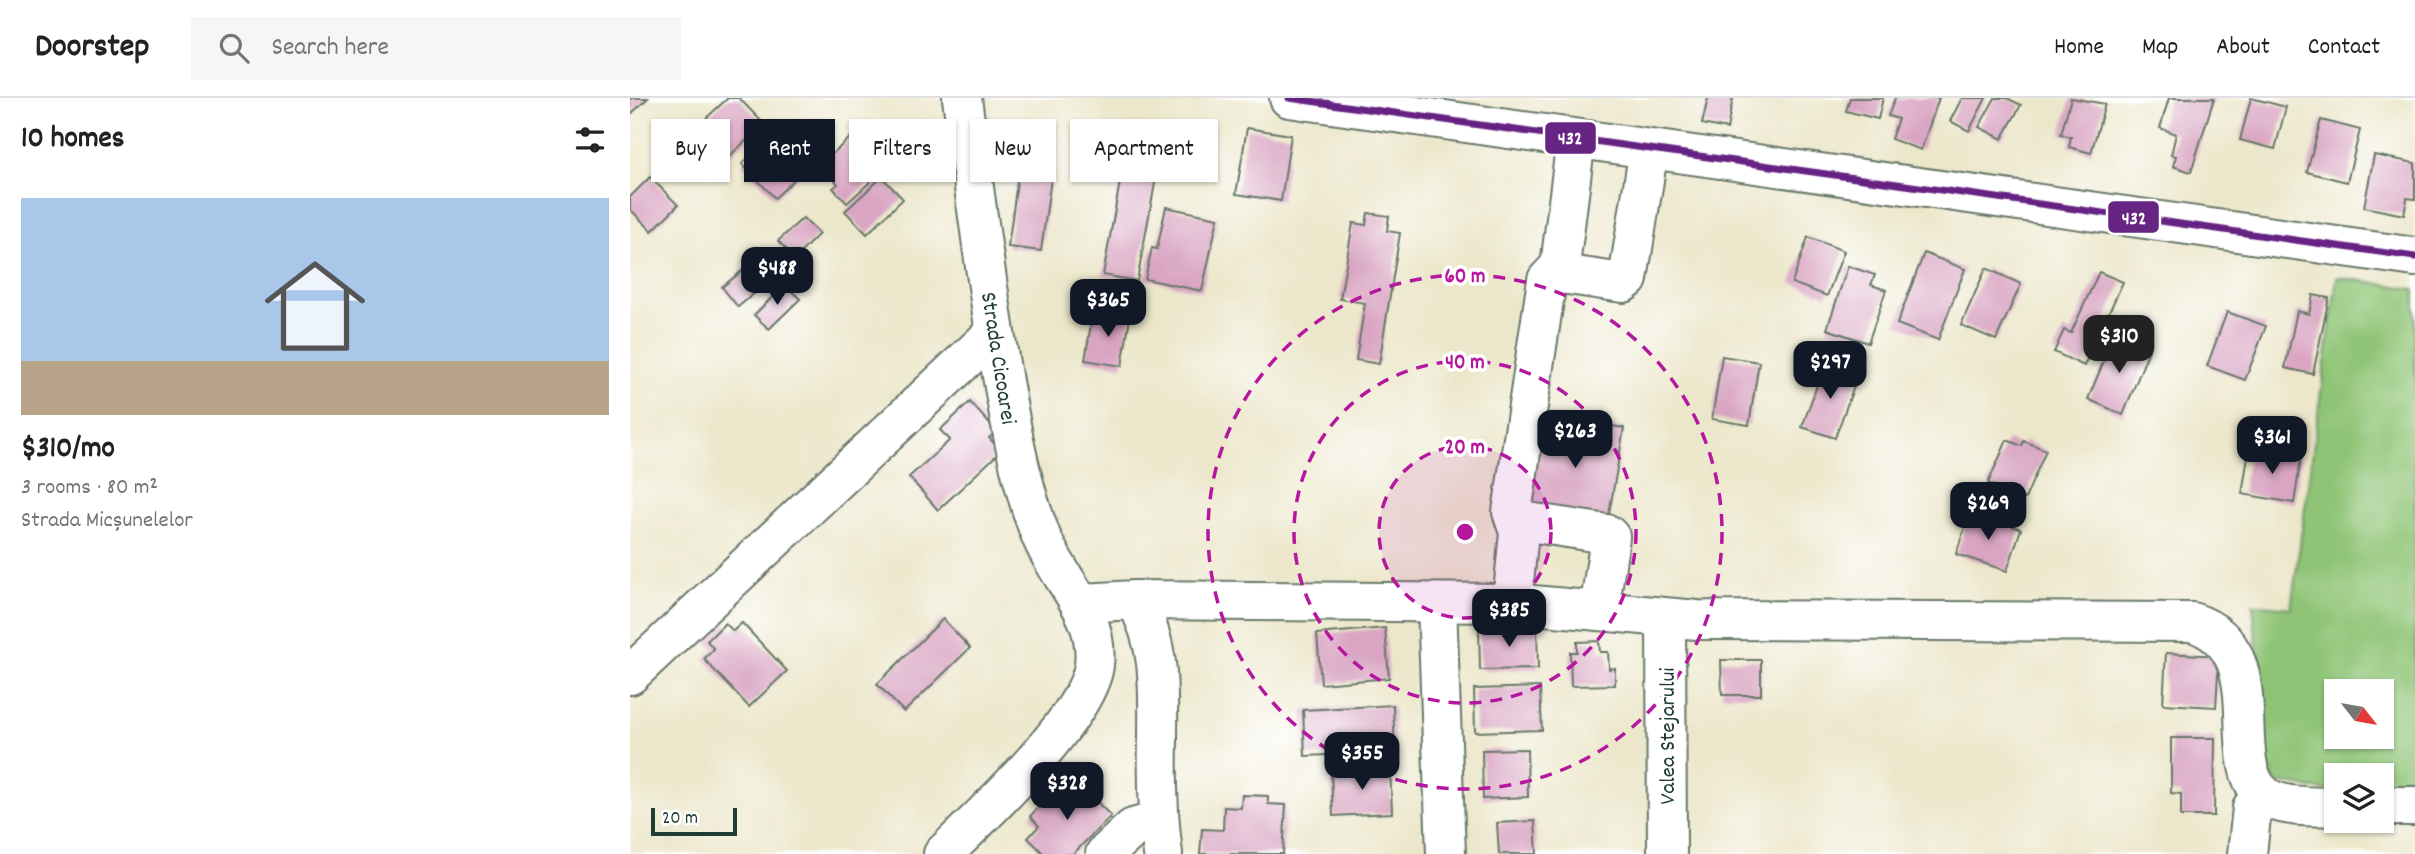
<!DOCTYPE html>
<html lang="en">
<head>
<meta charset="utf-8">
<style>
  body { margin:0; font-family:Dekko,sans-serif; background:#f6f6f6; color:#222; height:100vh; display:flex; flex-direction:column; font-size:26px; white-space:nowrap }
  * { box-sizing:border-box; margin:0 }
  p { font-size:23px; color:#767676 }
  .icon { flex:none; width:38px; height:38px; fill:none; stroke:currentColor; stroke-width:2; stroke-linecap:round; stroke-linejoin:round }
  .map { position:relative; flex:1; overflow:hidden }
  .panel { display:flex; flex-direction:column; background:#fff; width:630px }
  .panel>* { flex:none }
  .banner { position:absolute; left:21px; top:21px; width:665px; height:63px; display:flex; gap:14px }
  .needle { width:46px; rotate:121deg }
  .tools { position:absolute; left:1694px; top:581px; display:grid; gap:14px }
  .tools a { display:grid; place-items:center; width:70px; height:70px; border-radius:0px; background:#fff; box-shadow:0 2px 5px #0004; font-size:35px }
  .scale { position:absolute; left:21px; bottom:18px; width:86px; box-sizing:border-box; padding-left:7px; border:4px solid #1f3d34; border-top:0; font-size:19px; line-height:24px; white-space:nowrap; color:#1f3d34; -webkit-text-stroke:5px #fff; paint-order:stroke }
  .price { position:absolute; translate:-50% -60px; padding:0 16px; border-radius:14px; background:#111827; color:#fff; font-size:23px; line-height:46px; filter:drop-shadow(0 2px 4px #0008) }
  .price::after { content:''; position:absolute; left:50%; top:42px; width:21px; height:16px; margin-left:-10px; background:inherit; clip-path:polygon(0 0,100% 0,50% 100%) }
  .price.active { background:#222; color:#fff }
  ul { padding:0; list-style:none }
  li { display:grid; align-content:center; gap:14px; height:371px; padding:0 21px }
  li+li { border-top:2px solid #e0e0e0 }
  li span { display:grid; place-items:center; height:217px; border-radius:0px; color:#555 }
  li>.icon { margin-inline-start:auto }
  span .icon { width:126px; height:126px; fill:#fffc; stroke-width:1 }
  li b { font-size:30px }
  h2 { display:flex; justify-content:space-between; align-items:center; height:84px; padding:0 21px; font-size:30px }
  .tag { padding:0 24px; border-radius:0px; background:#fff; box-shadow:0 2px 5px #0004; font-size:24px; line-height:63px }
  .tag.active { background:#111827; color:#fff }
  header { display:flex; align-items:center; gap:42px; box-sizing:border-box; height:98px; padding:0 35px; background:#fff; border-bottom:2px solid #e0e0e0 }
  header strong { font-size:33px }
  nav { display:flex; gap:38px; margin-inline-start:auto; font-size:24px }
  .search { width:490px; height:63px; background:#f6f6f6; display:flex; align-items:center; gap:18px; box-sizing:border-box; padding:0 24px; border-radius:0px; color:#767676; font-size:26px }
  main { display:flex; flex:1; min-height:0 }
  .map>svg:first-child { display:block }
  .green { fill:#8fc476; stroke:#578055; stroke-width:2; fill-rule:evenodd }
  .building { fill:#d9a5c2 }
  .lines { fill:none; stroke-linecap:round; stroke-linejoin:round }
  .minor-casing { stroke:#677869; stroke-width:42 }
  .minor { stroke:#fff; stroke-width:38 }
  .bus-1-casing { stroke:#fff; stroke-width:12 }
  .bus-1 { stroke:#662483; stroke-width:7 }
  .ring { fill:none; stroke:#b5179e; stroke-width:3.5; stroke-dasharray:12 9 }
  .labels { text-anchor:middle; stroke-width:7; stroke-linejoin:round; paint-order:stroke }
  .street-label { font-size:23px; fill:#1f3d34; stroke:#fff }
  .centre { fill:#b5179e; stroke:#fff; stroke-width:3.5 }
  .ring-label { font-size:21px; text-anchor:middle; font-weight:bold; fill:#b5179e; stroke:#fff; stroke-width:7; stroke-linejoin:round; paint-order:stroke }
  .line-badge { stroke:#fff; stroke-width:2.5 }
  .badge-label { font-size:19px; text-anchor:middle; font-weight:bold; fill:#fff }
</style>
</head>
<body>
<header>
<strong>Doorstep</strong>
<div class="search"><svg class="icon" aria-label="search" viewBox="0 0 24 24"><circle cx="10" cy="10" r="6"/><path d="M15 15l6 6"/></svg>Search here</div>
<nav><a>Home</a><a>Map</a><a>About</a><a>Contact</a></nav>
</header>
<main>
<section class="panel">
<h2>10 homes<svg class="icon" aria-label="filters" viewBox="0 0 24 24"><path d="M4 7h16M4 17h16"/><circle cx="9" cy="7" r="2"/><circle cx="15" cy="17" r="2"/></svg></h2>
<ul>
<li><span style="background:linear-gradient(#a9c7e8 75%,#b9a48a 0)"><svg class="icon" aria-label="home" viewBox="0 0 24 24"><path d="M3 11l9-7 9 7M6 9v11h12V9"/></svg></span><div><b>$310/mo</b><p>3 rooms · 80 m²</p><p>Strada Micșunelelor</p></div></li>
</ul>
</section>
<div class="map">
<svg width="1785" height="756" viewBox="0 0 1785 756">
  <rect width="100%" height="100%" fill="#fff"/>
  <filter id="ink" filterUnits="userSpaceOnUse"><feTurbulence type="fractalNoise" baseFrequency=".0143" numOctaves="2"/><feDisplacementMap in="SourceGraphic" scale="14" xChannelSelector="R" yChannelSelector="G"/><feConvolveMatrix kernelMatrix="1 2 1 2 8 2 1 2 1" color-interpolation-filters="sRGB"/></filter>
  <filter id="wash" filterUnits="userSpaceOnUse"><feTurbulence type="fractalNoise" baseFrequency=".00686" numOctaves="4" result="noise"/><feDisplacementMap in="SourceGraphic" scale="28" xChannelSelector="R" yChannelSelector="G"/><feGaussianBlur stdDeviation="1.57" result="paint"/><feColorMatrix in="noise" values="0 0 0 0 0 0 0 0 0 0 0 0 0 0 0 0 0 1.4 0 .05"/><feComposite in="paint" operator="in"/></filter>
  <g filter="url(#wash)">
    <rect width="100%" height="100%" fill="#ece7cb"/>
    <path class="green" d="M1707 179 1785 191V691L1752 692V677H1706V694L1646 684 1637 670 1623 506 1661 510ZM1706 593H1752V639H1706Z"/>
    <g id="blocks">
      <g class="building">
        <polygon points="0,0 18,0 0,17"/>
        <polygon points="98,0 109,0 134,26 79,77 49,45"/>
        <polygon points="1078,0 1103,0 1097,31 1072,26"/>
        <polygon points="1220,0 1253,0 1248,21 1216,13"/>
        <polygon points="1265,0 1309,0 1291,52 1261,41 1268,21 1258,18"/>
        <polygon points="1332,0 1356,0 1339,33 1320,23"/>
        <polygon points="1365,0 1377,0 1391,7 1372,41 1349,29"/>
        <polygon points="1441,0 1475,6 1461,55 1439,49 1441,39 1431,36"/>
        <polygon points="1539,0 1584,0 1561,74 1543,68 1546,58 1541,57 1546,36 1530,30"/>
        <polygon points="1621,0 1656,9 1645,51 1610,42"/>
        <polygon points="1691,22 1730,32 1717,84 1677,74"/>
        <polygon points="169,23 196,51 145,100 112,66 156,24 161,30"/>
        <polygon points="231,30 262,64 217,105 203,90 208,86 190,67"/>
        <polygon points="617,30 661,37 651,103 606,96"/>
        <polygon points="392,47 425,51 411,153 378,149"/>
        <polygon points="1744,57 1785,65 1785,101 1777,100 1774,117 1734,109"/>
        <polygon points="494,62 528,69 507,183 473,177"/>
        <polygon points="20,79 48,107 22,133 0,111 0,99"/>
        <polygon points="252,79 273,101 237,136 215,113"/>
        <polygon points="536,109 588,120 572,193 515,181 522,150 527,151"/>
        <polygon points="738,115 759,118 757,133 770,135 749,266 726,262 735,205 710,201 723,125 736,127"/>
        <polygon points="173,120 189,136 165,160 148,143"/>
        <polygon points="1178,139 1214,153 1197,198 1162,185"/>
        <polygon points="1294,155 1335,171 1308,242 1267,226"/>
        <polygon points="1218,168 1245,177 1241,187 1256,192 1238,245 1197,231"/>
        <polygon points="116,170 132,189 108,209 92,189"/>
        <polygon points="1356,170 1391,186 1366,242 1331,227"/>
        <polygon points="1469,174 1493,184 1454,268 1424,254 1434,232 1441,235"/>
        <polygon points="155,187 170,201 139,231 124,217"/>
        <polygon points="1683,197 1699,200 1683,276 1655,270 1667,213 1679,216"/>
        <polygon points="463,214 500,220 492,268 455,262"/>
        <polygon points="1597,214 1636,228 1615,282 1577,268"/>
        <polygon points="1485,236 1519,252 1493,317 1458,301"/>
        <polygon points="1092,258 1129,264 1119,327 1082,321"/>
        <polygon points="1195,265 1228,277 1205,340 1172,329"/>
        <polygon points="340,304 367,334 359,340 371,353 308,412 279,379 320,342 310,332"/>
        <polygon points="914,316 994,330 977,428 896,414"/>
        <polygon points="1377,342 1392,348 1394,343 1416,352 1395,401 1358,385"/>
        <polygon points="1619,352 1671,360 1664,405 1612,396"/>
        <polygon points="1340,414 1391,431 1377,473 1326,456"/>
        <polygon points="313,521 340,550 274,614 247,586"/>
        <polygon points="95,525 103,533 112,525 157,573 119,609 74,561 84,551 77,543"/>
        <polygon points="755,530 759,580 691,586 687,536"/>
        <polygon points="907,530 908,571 850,572 849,531"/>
        <polygon points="969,543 970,554 978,554 979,571 985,570 985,587 941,588 940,554 947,554 947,544"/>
        <polygon points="1536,555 1589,558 1586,609 1533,606"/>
        <polygon points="1091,562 1131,562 1131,597 1092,597"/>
        <polygon points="910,589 912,632 845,634 844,591"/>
        <polygon points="763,607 765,654 675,658 673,612"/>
        <polygon points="1541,640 1585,640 1584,718 1551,718 1551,696 1541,695"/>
        <polygon points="897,651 898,699 853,701 852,652"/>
        <polygon points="760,670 762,715 703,718 701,674"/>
        <polygon points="450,687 481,718 443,756 414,756 398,740 409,728 400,718 426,692 436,701"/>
        <polygon points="612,697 638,698 638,706 656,707 653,756 570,756 572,731 593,732 594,709 611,710"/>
        <polygon points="905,723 907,756 869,756 867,725"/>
      </g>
    </g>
  </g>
  <g filter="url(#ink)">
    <use href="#blocks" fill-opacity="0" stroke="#677869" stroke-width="2"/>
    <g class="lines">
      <defs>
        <g id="minor">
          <polyline points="659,0 1785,159"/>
          <polyline points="925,175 993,185 998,181 1019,51"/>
          <polyline points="885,422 977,436 980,439 969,513"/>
          <path d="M505 502C532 547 528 593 528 643 527 681 528 718 533 756"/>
          <path d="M452 505 505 502 882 505 1067 522 1562 524C1652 552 1584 675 1642 702 1661 710 1686 708 1706 709"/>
          <polyline points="807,505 816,756"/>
          <polyline points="882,505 889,434 882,414 917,182 930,168 946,41"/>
          <polyline points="1036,520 1037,756"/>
          <polyline points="0,577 364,235"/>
          <polyline points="1752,708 1785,708"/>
          <path d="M313 756C352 718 458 619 464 567 470 515 429 483 411 438 392 390 383 339 374 289 357 193 345 96 332 0"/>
          <polyline points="475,756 503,730 528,723"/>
          <polyline points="1617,756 1622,710 1631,694"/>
        </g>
      </defs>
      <use href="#minor" class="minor-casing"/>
      <use href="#minor" class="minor"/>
      <defs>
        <polyline id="bus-1" points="659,0 1785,159"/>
      </defs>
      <use href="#bus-1" class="bus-1-casing"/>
      <use href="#bus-1" class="bus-1"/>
    </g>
  </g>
  <circle cx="835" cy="434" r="86" fill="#b5179e" fill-opacity=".12"/>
  <g class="ring">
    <circle cx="835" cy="434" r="86"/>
    <circle cx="835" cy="434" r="171"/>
    <circle cx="835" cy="434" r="257"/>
  </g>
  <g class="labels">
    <g class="street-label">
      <text transform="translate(370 260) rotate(81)" y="8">Strada Cicoarei</text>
      <text transform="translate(1036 638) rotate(-90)" y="8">Valea Stejarului</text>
    </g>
  </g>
  <circle cx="835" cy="434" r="10" class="centre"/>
  <g class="ring-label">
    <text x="835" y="184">60 m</text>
    <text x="835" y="270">40 m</text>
    <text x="835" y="355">20 m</text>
  </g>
  <g class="line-badge">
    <rect x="914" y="23" width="53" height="34" rx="7" fill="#662483"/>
    <rect x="1477" y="102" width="53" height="34" rx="7" fill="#662483"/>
  </g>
  <g class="badge-label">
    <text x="940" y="46">432</text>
    <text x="1504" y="126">432</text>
  </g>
</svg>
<div class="tools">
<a><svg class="needle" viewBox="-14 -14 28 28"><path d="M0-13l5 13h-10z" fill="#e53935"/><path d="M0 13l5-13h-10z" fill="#767676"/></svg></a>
<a><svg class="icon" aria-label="layers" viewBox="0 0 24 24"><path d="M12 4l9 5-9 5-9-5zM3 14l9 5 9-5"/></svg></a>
</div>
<div class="scale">20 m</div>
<b class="price" style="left:147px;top:209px">$488</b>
<b class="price" style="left:478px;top:241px">$365</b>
<b class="price active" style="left:1489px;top:277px">$310</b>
<b class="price" style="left:1200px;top:303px">$297</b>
<b class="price" style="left:945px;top:372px">$263</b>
<b class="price" style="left:1642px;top:378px">$361</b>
<b class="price" style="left:1358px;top:444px">$269</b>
<b class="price" style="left:879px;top:551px">$385</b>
<b class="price" style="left:732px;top:694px">$355</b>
<b class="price" style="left:437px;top:724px">$328</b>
<div class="banner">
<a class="tag">Buy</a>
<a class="tag active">Rent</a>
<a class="tag">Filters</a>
<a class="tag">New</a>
<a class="tag">Apartment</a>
</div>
</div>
</main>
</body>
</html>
